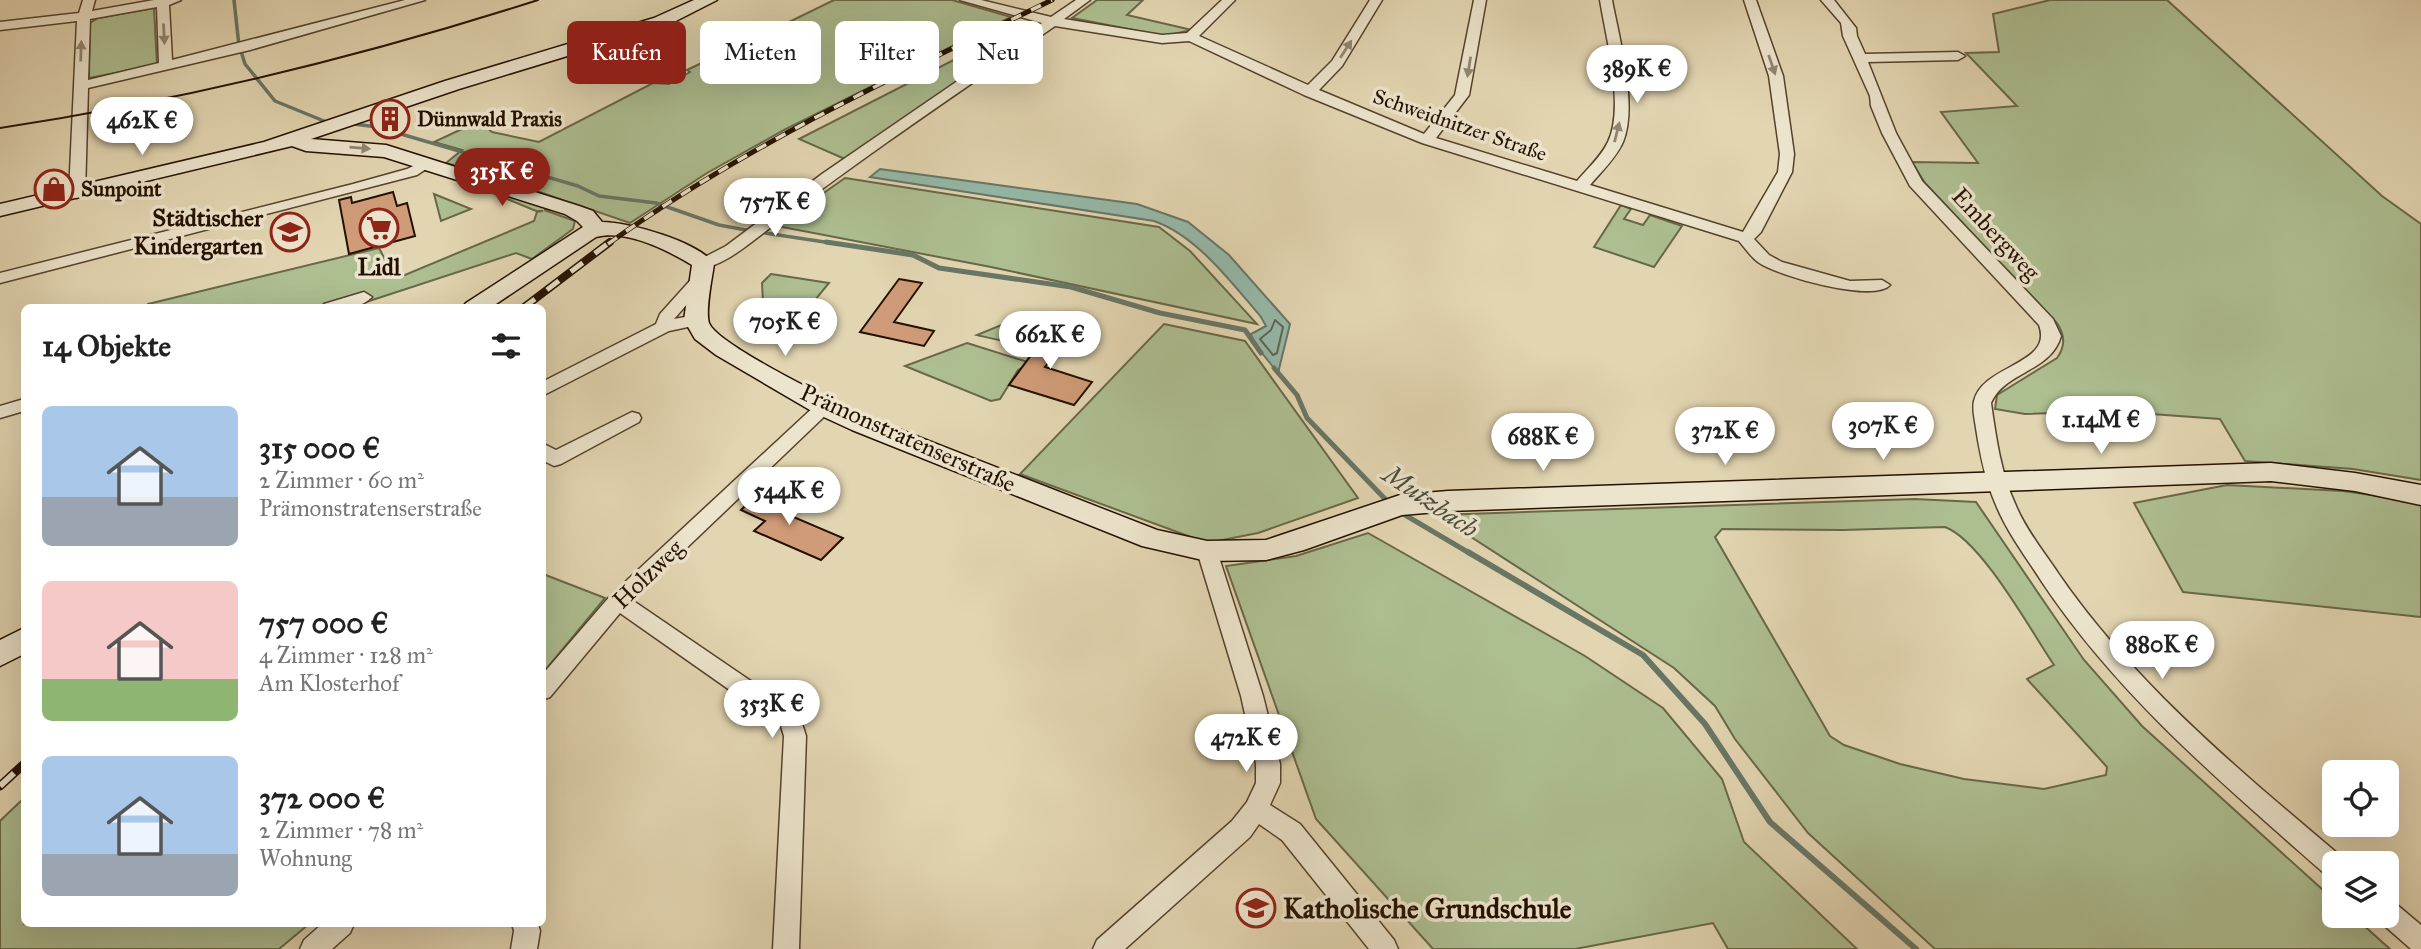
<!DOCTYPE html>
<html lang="de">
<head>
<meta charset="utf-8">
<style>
  body { margin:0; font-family:"IM FELL Great Primer",serif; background:#f6f6f6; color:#222; height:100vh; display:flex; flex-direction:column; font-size:26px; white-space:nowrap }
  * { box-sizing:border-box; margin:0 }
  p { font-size:23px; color:#767676 }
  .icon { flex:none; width:38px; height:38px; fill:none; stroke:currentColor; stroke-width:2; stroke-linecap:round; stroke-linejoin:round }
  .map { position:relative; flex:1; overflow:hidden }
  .side { position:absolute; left:21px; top:304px; width:525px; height:623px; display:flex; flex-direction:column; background:#fff; border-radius:10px; box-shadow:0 7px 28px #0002 }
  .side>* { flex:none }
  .top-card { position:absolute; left:567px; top:21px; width:665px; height:63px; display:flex; gap:14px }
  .controls { position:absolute; left:2322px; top:760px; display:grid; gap:14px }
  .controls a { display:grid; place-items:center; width:77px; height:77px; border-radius:10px; background:#fff; box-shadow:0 7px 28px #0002; font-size:35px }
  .price { position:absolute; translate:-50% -60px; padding:0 16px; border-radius:24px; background:#fff; color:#222; font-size:23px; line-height:46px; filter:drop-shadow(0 2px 4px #0008) }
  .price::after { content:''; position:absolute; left:50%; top:42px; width:21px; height:16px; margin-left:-10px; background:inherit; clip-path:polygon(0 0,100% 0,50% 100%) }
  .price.active { background:#8f2418; color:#fff }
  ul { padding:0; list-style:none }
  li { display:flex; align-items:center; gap:21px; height:175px; padding:0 21px }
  li span { display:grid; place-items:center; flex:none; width:196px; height:140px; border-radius:10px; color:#555 }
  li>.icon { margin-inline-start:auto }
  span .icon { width:84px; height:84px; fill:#fffc; stroke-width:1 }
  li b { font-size:30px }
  h2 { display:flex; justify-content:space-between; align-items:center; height:84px; padding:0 21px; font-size:30px }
  .pill { padding:0 24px; border-radius:10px; background:#fff; box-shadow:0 7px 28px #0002; font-size:24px; line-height:63px }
  .pill.active { background:#8f2418; color:#fff }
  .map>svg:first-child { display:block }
  .green { fill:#adbe91; stroke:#686848; stroke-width:2; fill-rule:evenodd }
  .water { fill:#95b9a9; stroke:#687665; stroke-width:2 }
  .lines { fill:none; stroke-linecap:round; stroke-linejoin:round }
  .shore { stroke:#5c6554; stroke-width:2 }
  .stream-far2 { stroke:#687665; stroke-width:3.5 }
  .stream-far1 { stroke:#687665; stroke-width:5 }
  .stream { stroke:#687665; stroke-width:6 }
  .building { fill:#d09b78; stroke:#241100; stroke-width:2 }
  .street-casing { stroke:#54422c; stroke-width:3 }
  .secondary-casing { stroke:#241100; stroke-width:3 }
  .street { fill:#ece4cc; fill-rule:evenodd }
  .secondary { fill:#ece4cc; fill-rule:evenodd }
  .tram { stroke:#241100; stroke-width:2 }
  .rail-far2-casing { stroke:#241100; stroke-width:5 }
  .rail-far1-casing { stroke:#241100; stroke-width:8 }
  .rail-casing { stroke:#241100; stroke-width:9 }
  .rail-far2 { stroke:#ece4cc; stroke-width:3.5; stroke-dasharray:11; stroke-linecap:butt }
  .rail-far1 { stroke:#ece4cc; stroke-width:5; stroke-dasharray:15; stroke-linecap:butt }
  .rail { stroke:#ece4cc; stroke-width:6; stroke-dasharray:19; stroke-linecap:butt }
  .oneway { fill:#928570 }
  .labels { text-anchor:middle; stroke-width:7; stroke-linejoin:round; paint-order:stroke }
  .far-poi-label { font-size:21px; font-weight:bold; fill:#241100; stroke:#ece4cc; text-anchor:start }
  .far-street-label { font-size:21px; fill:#241100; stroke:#ece4cc }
  .poi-label { font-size:24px; font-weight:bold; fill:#241100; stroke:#ece4cc; text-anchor:end }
  .street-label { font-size:24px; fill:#241100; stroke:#ece4cc }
  .water-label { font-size:26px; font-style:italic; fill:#4c4c3b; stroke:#ece4cc }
  .near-poi-label { font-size:28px; font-weight:bold; fill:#241100; stroke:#ece4cc; text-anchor:start }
</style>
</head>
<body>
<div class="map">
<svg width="2421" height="949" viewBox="0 0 2421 949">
  <rect width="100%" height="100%" fill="#e2d5b1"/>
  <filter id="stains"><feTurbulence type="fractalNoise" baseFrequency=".00286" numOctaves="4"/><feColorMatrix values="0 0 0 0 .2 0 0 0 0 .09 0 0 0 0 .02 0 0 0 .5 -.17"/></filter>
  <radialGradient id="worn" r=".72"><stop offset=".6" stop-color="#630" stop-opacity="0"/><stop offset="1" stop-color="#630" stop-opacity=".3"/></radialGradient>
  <g class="green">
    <polygon points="834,0 952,0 1011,17 784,130 707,173 630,223 516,184 446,163 462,150 434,142 479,121 492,132 539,142 653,83 669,84 690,72 687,70 737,46 741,48 760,39 758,37"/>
    <polygon points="1097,0 1143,0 1127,15 1192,30 1164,36 1072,18"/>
    <path d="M2050 0H2167L2382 196 2421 224V480L2353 469 2245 461 2220 419 2110 411 2025 414 1995 409 1997 395 2057 358C2066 346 2065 335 2057 323L1925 183 1912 162 1978 163 1941 112 2017 106 1966 53 1999 52 1993 14Z"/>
    <polygon points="154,8 157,65 89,78 90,23 98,18"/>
    <polygon points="1026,23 1029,28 1027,34 845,159 799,139"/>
    <polygon points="444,173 562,210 544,210 575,221 573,229 532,259 516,253 348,308 149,308 148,304 379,248 392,273 405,275 534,221 537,212 543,211 536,211"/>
    <polygon points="845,178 1159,227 1190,251 1257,324 991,267 777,226"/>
    <polygon points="434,194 471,209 441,221"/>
    <polygon points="1621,205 1631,209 1624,219 1643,225 1650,215 1682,226 1654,267 1594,247"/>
    <polygon points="771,274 829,283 807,310 763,302 762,283"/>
    <polygon points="758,313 782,320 763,333 762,337 741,322"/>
    <path d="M1021 317 1033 318 1037 321C1039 354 995 339 977 335Z"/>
    <polygon points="1164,324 1245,341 1358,498 1258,533 1207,543 1020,474"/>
    <polygon points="967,343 1031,363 1018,370 1000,399 991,401 905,366"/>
    <polygon points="2227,485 2343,491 2421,502 2421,617 2183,592 2134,503"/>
    <path d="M1915 499 1976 502 2084 660 2142 726 2334 900V915H2352L2390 949H1935L1808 833 1735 739 1715 706 1674 668 1437 515ZM1945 527C1981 540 2031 631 2054 665L2027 679 2107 767 2106 775 2044 789 1964 779 1900 764 1844 745 1830 736 1715 537 1722 529 1843 530Z"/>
    <polygon points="1368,533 1585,656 1663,708 1722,779 1744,842 1857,949 1728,949 1713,923 1575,949 1433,949 1316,819 1226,566 1296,556"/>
    <polygon points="543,574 605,598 543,673"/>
    <polygon points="24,798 24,924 309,924 279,949 0,949 0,821"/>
  </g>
  <path class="water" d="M880 169 1137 204 1188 222 1229 255 1290 324 1278 373 1254 343 1251 334 1266 326 1261 317C1232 283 1197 236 1154 221L870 177Z"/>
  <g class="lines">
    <polygon class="shore" points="1275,320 1283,327 1277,353 1273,355 1260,339 1271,330"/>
    <g class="stream-far2">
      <polyline points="234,0 239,46"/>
      <polyline points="241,51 245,64 275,101 324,121"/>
      <polyline points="354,124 377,127 578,186 599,196 656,203 719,225 746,230"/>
      <polyline points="765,233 838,244"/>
    </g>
    <g class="stream-far1">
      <polyline points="826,242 913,255 939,268 1071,287 1160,313 1245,330 1261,353"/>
      <polyline points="1274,368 1297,395 1307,418 1389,503"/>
      <polyline points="1400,512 1471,554"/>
    </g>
    <polyline class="stream" points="1468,552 1643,655 1705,724 1770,822 1916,949"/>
  </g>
  <g class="building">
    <polygon points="393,192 397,206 407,203 415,236 349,254 339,200 351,197 352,203"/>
    <polygon points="899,279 922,283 894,322 934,331 924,346 860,332"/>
    <polygon points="1056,321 1071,325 1070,327 1073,328 1045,367 1092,382 1074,405 1009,385"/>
    <polygon points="762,489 787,500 777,510 843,538 821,560 754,531 765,521 741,510"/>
  </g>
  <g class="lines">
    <defs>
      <g id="street">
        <path d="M83 0H95L92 11 154 0H181L169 5 172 60 405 0H425L250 50 88 88 85 193 77 198 69 193 77 21 0 30V22L79 13ZM157 7 159 63 88 80 90 19Z"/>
        <path d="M960 0H981L1051 17 1076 0H1090L1064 19 1162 35 1187 33 1222 0H1235L1199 36 1308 85 1332 61 1370 0H1382L1342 66 1319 90 1424 134 1455 95 1474 0H1486L1469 95 1436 138 1577 181C1587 169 1601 157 1608 142 1625 107 1606 38 1600 0H1612C1619 38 1638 105 1623 142 1616 158 1601 172 1590 185L1743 232 1778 172 1780 154 1769 76 1744 0H1756L1783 76 1794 154 1792 172 1761 232 1754 239 1769 255 1782 262 1850 281 1882 280 1890 285C1874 303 1777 276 1758 262 1751 257 1745 248 1739 241L1422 143 1304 95 1189 41 1162 43 1055 26C958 93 860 159 766 231 751 242 717 272 697 267L695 264 697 261 726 246 822 174 1042 23Z"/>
        <path d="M1821 0H1834L1856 28 1857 36 1865 54 1958 52 1965 56 1958 60 1868 62 1896 133 1922 181 2053 319 2061 336C2051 372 2005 371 1991 403 1996 438 2001 474 2016 506 2026 530 2044 552 2058 573 2135 685 2240 771 2343 858L2345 863H2334V877L2325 874C2223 784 2118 696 2042 582 2026 557 2007 532 1996 505 1985 480 1980 454 1976 428 1975 420 1972 409 1974 401 1983 364 2054 365 2039 325L1910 186 1882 133 1871 106 1870 96 1843 36 1841 23Z"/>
        <polygon points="428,159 435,163 417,175 0,283 0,273 353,184 407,169"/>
        <polygon points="702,273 710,278 674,319 696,315 705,320 702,324 669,331 542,396 542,382 656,324 660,314 696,274"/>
        <path d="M364 292 372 297C360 310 338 308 322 308L324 304Z"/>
        <polygon points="24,399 24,411 0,418 0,406"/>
        <polygon points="824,401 830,403 833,407 830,411 632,600 799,714 806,736 799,949 773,949 784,736 781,726 620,613 550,697 542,700 542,675 611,595 818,403"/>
        <polygon points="632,412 639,414 641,418 639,422 561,464 554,466 542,460 542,443 556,450"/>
        <polygon points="1207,543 1214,546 1217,551 1263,696 1280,764 1280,783 1270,805 1300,824 1394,940 1398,949 1369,949 1282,840 1259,824 1250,837 1125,949 1093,949 1097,940 1232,821 1247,802 1256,783 1256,764 1241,696 1197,551 1200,546"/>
        <polygon points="2387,900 2396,904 2421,925 2421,949 2411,949 2378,920 2376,915 2387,915"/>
        <polygon points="322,924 354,924 350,933 332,949 300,949 304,940"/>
        <polygon points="512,924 538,924 540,931 537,949 511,949 514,931"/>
      </g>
      <g id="secondary">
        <path d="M694 0H717L666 26 459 89 311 139 386 145 579 206 593 211 602 222C629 222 699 242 714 264 712 278 705 311 709 323 717 345 843 406 870 418L1157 530 1207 541 1266 540 1400 495 1448 491 2271 463 2355 473 2421 485V505L2355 491 2271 481 1448 511 1402 515 1304 550 1266 560 1207 561 1142 546 852 430 815 413 716 355 695 339 684 320 692 265C667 250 626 229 596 237L490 308H462L466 303 583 227 577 221 565 214 384 157 306 151 292 146 0 216V204L264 142 445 81 654 18Z"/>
        <polygon points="24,628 24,654 0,666 0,640"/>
      </g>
    </defs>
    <use href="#street" class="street-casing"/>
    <use href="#secondary" class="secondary-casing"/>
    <use href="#street" class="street"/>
    <use href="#secondary" class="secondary"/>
    <path class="tram" d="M0 128C184 100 361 57 538 0"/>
    <defs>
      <path id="rail-far2" d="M608 244C746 145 900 74 1052 0"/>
      <polyline id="rail-far1" points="523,308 610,242"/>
      <polyline id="rail" points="0,786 24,764"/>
    </defs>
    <use href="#rail-far2" class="rail-far2-casing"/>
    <use href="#rail-far1" class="rail-far1-casing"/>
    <use href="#rail" class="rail-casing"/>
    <use href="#rail-far2" class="rail-far2"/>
    <use href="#rail-far1" class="rail-far1"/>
    <use href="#rail" class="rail"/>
  </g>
  <defs><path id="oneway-solid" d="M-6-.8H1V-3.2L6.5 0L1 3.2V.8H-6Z" transform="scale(1.75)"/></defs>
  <g class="oneway">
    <use href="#oneway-solid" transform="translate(164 34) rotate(87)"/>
    <use href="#oneway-solid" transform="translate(1346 49) rotate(-57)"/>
    <use href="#oneway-solid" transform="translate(81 51) rotate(-88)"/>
    <use href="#oneway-solid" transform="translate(1772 65) rotate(71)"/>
    <use href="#oneway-solid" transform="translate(1469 67) rotate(99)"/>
    <use href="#oneway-solid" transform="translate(1617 132) rotate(-76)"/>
    <use href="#oneway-solid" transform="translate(360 148) rotate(5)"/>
  </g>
  <defs>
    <symbol id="building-ring" viewBox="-11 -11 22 22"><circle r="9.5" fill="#ece4cc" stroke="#8f2418" stroke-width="1.5"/><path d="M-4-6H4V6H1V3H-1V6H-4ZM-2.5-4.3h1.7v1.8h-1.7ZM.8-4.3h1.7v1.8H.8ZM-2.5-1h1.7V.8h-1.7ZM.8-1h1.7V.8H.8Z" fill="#8f2418"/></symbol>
    <symbol id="shop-ring" viewBox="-11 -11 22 22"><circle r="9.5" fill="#ece4cc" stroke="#8f2418" stroke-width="1.5"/><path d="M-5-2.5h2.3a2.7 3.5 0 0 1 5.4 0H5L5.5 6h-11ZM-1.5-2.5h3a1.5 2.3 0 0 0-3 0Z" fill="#8f2418"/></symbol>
    <symbol id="supermarket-ring" viewBox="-11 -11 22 22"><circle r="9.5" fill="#ece4cc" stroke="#8f2418" stroke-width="1.5"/><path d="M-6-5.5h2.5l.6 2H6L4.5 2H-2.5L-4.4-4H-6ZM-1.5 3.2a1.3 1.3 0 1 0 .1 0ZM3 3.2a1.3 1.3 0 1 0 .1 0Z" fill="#8f2418"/></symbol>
    <symbol id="school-ring" viewBox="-11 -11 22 22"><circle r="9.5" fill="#ece4cc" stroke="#8f2418" stroke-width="1.5"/><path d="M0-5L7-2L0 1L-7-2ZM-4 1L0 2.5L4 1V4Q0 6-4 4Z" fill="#8f2418"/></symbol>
  </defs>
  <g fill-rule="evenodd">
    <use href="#building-ring" x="368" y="97" width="44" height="44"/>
    <use href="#shop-ring" x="32" y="167" width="44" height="44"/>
    <use href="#supermarket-ring" x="357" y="206" width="44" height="44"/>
    <use href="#school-ring" x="268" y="210" width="44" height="44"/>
    <use href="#school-ring" x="1234" y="886" width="44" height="44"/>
  </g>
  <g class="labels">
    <g class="far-poi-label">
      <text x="417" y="126">Dünnwald Praxis</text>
      <text x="81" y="196">Sunpoint</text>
    </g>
    <g class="far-street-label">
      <text transform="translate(1460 125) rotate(19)" y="7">Schweidnitzer Straße</text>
    </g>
    <g class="poi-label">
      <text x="263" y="226">Städtischer<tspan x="263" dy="28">Kindergarten</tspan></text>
      <text x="379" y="275" text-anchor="middle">Lidl</text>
    </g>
    <g class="street-label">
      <text transform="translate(1996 234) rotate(47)" y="8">Embergweg</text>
      <text transform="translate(908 438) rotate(24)" y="8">Prämonstratenserstraße</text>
      <text transform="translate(648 574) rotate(-44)" y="8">Holzweg</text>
    </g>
    <g class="water-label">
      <text transform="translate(1431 501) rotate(34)" y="9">Mutzbach</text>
    </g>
    <g class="near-poi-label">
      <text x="1283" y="918">Katholische Grundschule</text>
    </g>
  </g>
  <rect width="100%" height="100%" filter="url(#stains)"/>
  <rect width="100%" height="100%" fill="url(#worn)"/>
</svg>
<div class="controls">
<a><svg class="icon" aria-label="locate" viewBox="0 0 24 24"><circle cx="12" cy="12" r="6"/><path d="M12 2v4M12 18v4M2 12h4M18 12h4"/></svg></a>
<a><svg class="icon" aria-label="layers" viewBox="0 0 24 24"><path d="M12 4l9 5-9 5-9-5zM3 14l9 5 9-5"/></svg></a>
</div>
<b class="price" style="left:1637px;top:105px">389K €</b>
<b class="price" style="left:142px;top:157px">462K €</b>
<b class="price active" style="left:502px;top:208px">315K €</b>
<b class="price" style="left:775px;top:238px">757K €</b>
<b class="price" style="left:785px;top:358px">705K €</b>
<b class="price" style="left:1050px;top:371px">662K €</b>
<b class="price" style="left:2101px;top:456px">1.14M €</b>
<b class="price" style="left:1883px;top:462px">307K €</b>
<b class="price" style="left:1725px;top:467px">372K €</b>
<b class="price" style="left:1543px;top:473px">688K €</b>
<b class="price" style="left:789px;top:527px">544K €</b>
<b class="price" style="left:2162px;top:681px">880K €</b>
<b class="price" style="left:772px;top:740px">353K €</b>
<b class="price" style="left:1246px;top:774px">472K €</b>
<div class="top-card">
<a class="pill active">Kaufen</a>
<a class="pill">Mieten</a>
<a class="pill">Filter</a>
<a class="pill">Neu</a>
</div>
<section class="side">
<h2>14 Objekte<svg class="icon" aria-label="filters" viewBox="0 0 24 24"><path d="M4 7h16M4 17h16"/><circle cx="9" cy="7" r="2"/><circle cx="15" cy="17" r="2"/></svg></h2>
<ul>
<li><span style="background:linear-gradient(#a9c7e8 65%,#9aa5b1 0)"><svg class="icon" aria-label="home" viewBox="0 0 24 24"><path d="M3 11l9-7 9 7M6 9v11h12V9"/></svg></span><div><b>315 000 €</b><p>2 Zimmer · 60 m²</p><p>Prämonstratenserstraße</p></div></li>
<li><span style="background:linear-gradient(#f6c9c9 70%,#8fb573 0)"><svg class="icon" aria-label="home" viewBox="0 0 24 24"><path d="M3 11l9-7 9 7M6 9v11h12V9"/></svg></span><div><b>757 000 €</b><p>4 Zimmer · 128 m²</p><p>Am Klosterhof</p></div></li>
<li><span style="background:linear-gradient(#a9c7e8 70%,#9aa5b1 0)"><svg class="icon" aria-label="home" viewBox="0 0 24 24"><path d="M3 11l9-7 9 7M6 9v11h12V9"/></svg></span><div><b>372 000 €</b><p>2 Zimmer · 78 m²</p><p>Wohnung</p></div></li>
</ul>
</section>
</div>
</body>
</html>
